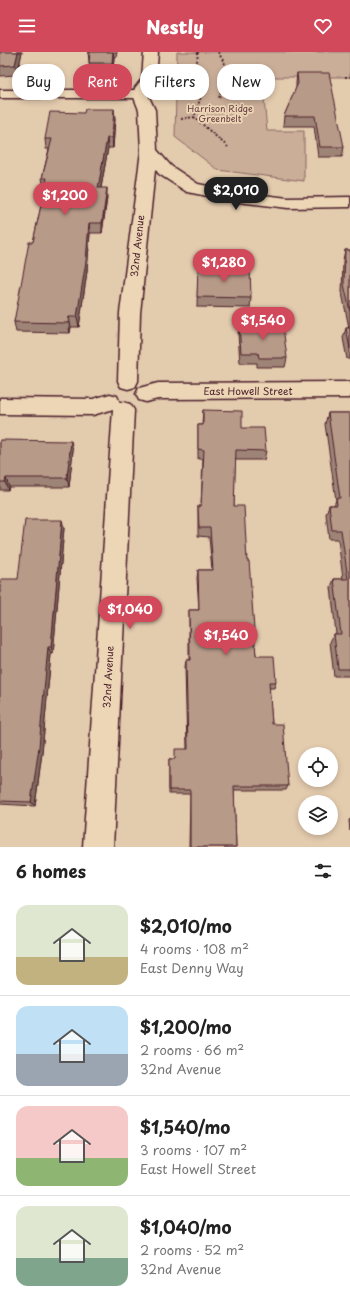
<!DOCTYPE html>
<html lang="en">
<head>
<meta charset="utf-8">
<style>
  body { margin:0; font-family:"Playpen Sans",sans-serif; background:#f6f6f6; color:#222; height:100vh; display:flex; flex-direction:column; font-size:15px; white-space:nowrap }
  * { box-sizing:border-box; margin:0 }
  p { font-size:13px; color:#767676 }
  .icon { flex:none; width:22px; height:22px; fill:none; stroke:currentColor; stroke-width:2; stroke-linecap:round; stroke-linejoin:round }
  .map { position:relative; height:795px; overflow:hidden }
  .panel { display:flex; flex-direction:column; background:#fff; flex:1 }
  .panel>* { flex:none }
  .hud { position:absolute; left:12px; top:12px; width:326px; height:36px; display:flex; gap:8px }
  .tools { position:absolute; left:298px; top:695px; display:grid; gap:8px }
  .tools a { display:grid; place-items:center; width:40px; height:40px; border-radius:50%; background:#fff; box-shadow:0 2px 6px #0003; font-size:20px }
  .price { position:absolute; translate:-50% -34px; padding:0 9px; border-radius:14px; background:#d1495b; color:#fff; font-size:13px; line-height:26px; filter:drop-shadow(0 1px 2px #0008) }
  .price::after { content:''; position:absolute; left:50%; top:24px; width:12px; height:9px; margin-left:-6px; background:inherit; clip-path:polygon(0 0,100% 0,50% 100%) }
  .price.active { background:#222; color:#fff }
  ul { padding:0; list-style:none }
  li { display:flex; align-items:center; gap:12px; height:100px; padding:0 16px }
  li+li { border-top:1px solid #e0e0e0 }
  li span { display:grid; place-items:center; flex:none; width:112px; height:80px; border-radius:12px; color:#555 }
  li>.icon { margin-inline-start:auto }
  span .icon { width:48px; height:48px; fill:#fffc; stroke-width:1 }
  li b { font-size:17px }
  h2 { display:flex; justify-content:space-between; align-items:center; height:48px; padding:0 16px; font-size:17px }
  .chip { padding:0 14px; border-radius:16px; background:#fff; box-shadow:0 2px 6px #0003; font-size:14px; line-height:36px }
  .chip.active { background:#d1495b; color:#fff }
  header { display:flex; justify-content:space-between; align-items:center; height:52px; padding:0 16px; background:#d1495b; color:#fff; font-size:18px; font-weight:800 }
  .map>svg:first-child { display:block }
  .green { fill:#caae98; stroke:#8a6662 }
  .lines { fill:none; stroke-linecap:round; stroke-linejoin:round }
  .minor-casing { stroke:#4a1f2b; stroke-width:3 }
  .tertiary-casing { stroke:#4a1f2b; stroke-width:3 }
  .path { stroke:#4a1f2b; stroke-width:2; stroke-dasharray:2 2; stroke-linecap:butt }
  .minor { fill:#edd6b6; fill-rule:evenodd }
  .tertiary { fill:#edd6b6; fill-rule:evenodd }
  .wall { fill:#9e8476; stroke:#4a1f2b }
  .shaded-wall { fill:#816c60; stroke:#4a1f2b }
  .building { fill:#b89a89; stroke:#4a1f2b }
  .labels { text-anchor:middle; stroke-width:3.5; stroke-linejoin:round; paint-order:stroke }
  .far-park-label { font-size:9px; fill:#643c41; stroke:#edd6b6 }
  .street-label { font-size:10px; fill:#4a1f2b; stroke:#edd6b6 }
</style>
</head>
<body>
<header><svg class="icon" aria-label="menu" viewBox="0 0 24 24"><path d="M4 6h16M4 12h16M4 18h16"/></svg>Nestly<svg class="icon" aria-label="heart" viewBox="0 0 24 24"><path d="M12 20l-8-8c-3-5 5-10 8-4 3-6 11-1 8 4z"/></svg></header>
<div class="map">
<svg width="350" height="795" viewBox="0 0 350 795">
  <rect width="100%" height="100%" fill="#e3cbae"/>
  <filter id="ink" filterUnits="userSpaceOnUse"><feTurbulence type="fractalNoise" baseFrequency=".025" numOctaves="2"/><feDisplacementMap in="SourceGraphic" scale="8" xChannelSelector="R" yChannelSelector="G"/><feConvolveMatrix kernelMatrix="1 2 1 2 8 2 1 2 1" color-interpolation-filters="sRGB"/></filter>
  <g filter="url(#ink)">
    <polygon class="green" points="177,0 350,0 350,25 262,25 267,79 304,79 304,129 218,118 175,85"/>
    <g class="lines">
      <defs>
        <g id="minor">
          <polygon points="0,38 140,38 145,39 147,42 145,45 140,46 0,46"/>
          <polygon points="149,94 155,96 157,99 140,261 138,329 135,335 128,337 121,335 118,329 120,261 141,99 143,96"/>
          <polygon points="350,330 350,346 158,347 146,350 139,348 136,342 139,336 158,331"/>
          <polygon points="110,342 117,344 120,351 123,350 130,352 134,358 113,795 83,795 113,357 93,363 0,362 0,346 93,347"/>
        </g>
        <polygon id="tertiary" points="144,0 158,0 156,28 149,37 148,43 155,58 157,98 171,114 198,132 238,140 288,146 350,145 350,155 288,156 238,150 187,140 159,122 141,99 139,58 133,43 135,36 142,27"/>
      </defs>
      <use href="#minor" class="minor-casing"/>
      <use href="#tertiary" class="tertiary-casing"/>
      <g class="path">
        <polyline points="198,0 197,10 205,33 194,65 228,95"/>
        <polyline points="218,0 228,17 221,36 219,47"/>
        <polyline points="345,25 350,25"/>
        <polyline points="181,67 194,65"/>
      </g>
      <use href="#minor" class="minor"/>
      <use href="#tertiary" class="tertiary"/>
    </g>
    <g class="wall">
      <polygon points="0,0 22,0 17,23 0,24"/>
      <polygon points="88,0 117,0 116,5 114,5 113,19 90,19"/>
      <polygon points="297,21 344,95 342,105 318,105 314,74 283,74 284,64 296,36 296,31"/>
      <polygon points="115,67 113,96 108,96 101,136 107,146 102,181 90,181 87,219 79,275 71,275 70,281 16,280 14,270 33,190 45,136 44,136 42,126 49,97 46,97 45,87"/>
      <polygon points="345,198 350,198 350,307 347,307 343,286 346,276 349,276 342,241 343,208"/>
      <polygon points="198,215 251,246 250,256 197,255"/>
      <polygon points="239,272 261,275 287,306 285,315 257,315 257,311 240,311 238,282"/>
      <polygon points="203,358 242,376 266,399 264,408 235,408 234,454 247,509 256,604 276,630 274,636 269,636 272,672 288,734 286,738 234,738 236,795 189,795 190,742 169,742 169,707 175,707 187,697 185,615 186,608 189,608 189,558 199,558 197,526 198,518 212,518 209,485 198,484 198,454 201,454 203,407 198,407 198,373 202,373"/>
      <polygon points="328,361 350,361 350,624 334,624 330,590 334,582 336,582 331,535 334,527 343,527 338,487 329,487 326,462 329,453 334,453 336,448 325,372"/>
      <polygon points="0,388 73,398 69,435 9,435 8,438 0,438"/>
      <polygon points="64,476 53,602 51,602 42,700 35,754 0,752 0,537 18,527"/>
      <polygon points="350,767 350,779 349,768"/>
    </g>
    <g class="shaded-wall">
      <polygon points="18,0 22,0 17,23 15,13"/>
      <polygon points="113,0 114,5 113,19 112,11"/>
      <polygon points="114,57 115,67 113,96 112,86"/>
      <polygon points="107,86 108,96 99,146 98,136"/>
      <polygon points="107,136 107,146 102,181 102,171"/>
      <polygon points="89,171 90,181 87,219 79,275 77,265"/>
      <polygon points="69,265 71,275 70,281 68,271"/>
      <polygon points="71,389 73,398 69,435 67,426"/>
      <polygon points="6,426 9,435 8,438 5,430"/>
      <polygon points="62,468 64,476 53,602 51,595"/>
      <polygon points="48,595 51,602 42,700 35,754 31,750"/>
    </g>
    <g class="building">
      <polygon points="0,0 18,0 15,13 0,14"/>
      <polygon points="90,0 113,0 112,11 89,11"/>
      <polygon points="297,21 329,21 344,95 320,95 315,64 284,64 298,31"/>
      <polygon points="85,57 114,57 112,86 107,86 98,136 107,136 102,171 89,171 86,209 77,265 69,265 68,271 14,270 29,190 33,190 47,126 42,126 52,87 45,87 50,60 84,61"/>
      <polygon points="345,198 350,198 350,259 344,232"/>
      <polygon points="198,215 250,216 251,246 197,245"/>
      <polygon points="239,272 260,272 261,275 283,275 287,306 259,306 258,301 241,301"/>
      <polygon points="346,276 350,276 350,297"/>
      <polygon points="203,358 242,359 242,376 264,376 266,399 236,398 234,454 244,454 247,509 249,509 256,604 274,604 276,630 269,630 272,672 283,672 288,734 234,734 236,795 190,795 190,738 169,738 169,707 175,707 175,697 188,697 186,608 190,608 189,558 199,558 198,518 213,518 210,476 199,476 198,454 201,454 204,398 198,397 198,373 203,373"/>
      <polygon points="328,361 350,361 350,617 338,617 334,582 341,582 334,527 348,527 341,478 332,478 329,453 337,453 336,446 340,446"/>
      <polygon points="0,388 71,389 67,426 6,426 5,430 0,430"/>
      <polygon points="25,468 62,468 51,595 48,595 39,695 31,750 0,749 0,537 1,527 18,527"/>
    </g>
  </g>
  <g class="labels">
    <g class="far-park-label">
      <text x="220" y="60">Harrison Ridge<tspan x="220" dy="10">Greenbelt</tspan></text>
    </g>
    <g class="street-label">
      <text transform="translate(137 194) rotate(-84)" y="4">32nd Avenue</text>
      <text x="248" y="343">East Howell Street</text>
      <text transform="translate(108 625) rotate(-87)" y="4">32nd Avenue</text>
    </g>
  </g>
</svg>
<div class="tools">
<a><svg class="icon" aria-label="locate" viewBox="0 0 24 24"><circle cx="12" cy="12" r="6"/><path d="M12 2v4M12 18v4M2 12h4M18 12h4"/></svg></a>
<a><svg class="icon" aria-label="layers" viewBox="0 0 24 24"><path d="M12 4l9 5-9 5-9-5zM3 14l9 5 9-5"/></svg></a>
</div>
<b class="price active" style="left:236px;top:159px">$2,010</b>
<b class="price" style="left:65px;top:164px">$1,200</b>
<b class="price" style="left:224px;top:231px">$1,280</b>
<b class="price" style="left:263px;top:289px">$1,540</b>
<b class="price" style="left:130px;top:578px">$1,040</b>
<b class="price" style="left:226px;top:604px">$1,540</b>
<div class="hud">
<a class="chip">Buy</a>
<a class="chip active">Rent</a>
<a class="chip">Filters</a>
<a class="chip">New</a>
</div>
</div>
<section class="panel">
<h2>6 homes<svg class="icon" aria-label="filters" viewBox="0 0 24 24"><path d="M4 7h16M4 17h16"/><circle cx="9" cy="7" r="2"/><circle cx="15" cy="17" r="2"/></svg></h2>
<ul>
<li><span style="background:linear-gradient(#dfe7d0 65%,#c2b280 0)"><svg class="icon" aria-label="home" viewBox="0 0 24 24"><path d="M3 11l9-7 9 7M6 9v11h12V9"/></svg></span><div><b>$2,010/mo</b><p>4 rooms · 108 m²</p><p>East Denny Way</p></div></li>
<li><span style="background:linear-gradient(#bfe0f5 60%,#9aa5b1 0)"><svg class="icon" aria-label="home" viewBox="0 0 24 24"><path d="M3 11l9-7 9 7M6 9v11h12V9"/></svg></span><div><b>$1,200/mo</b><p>2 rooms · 66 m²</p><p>32nd Avenue</p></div></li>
<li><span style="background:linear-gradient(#f6c9c9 65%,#8fb573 0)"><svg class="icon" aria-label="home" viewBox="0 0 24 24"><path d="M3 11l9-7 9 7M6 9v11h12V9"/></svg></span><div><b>$1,540/mo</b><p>3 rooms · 107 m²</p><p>East Howell Street</p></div></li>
<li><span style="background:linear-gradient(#dfe7d0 65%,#7fa58c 0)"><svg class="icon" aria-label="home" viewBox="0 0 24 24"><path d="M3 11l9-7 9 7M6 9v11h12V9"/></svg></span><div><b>$1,040/mo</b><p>2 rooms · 52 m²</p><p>32nd Avenue</p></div></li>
</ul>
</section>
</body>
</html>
